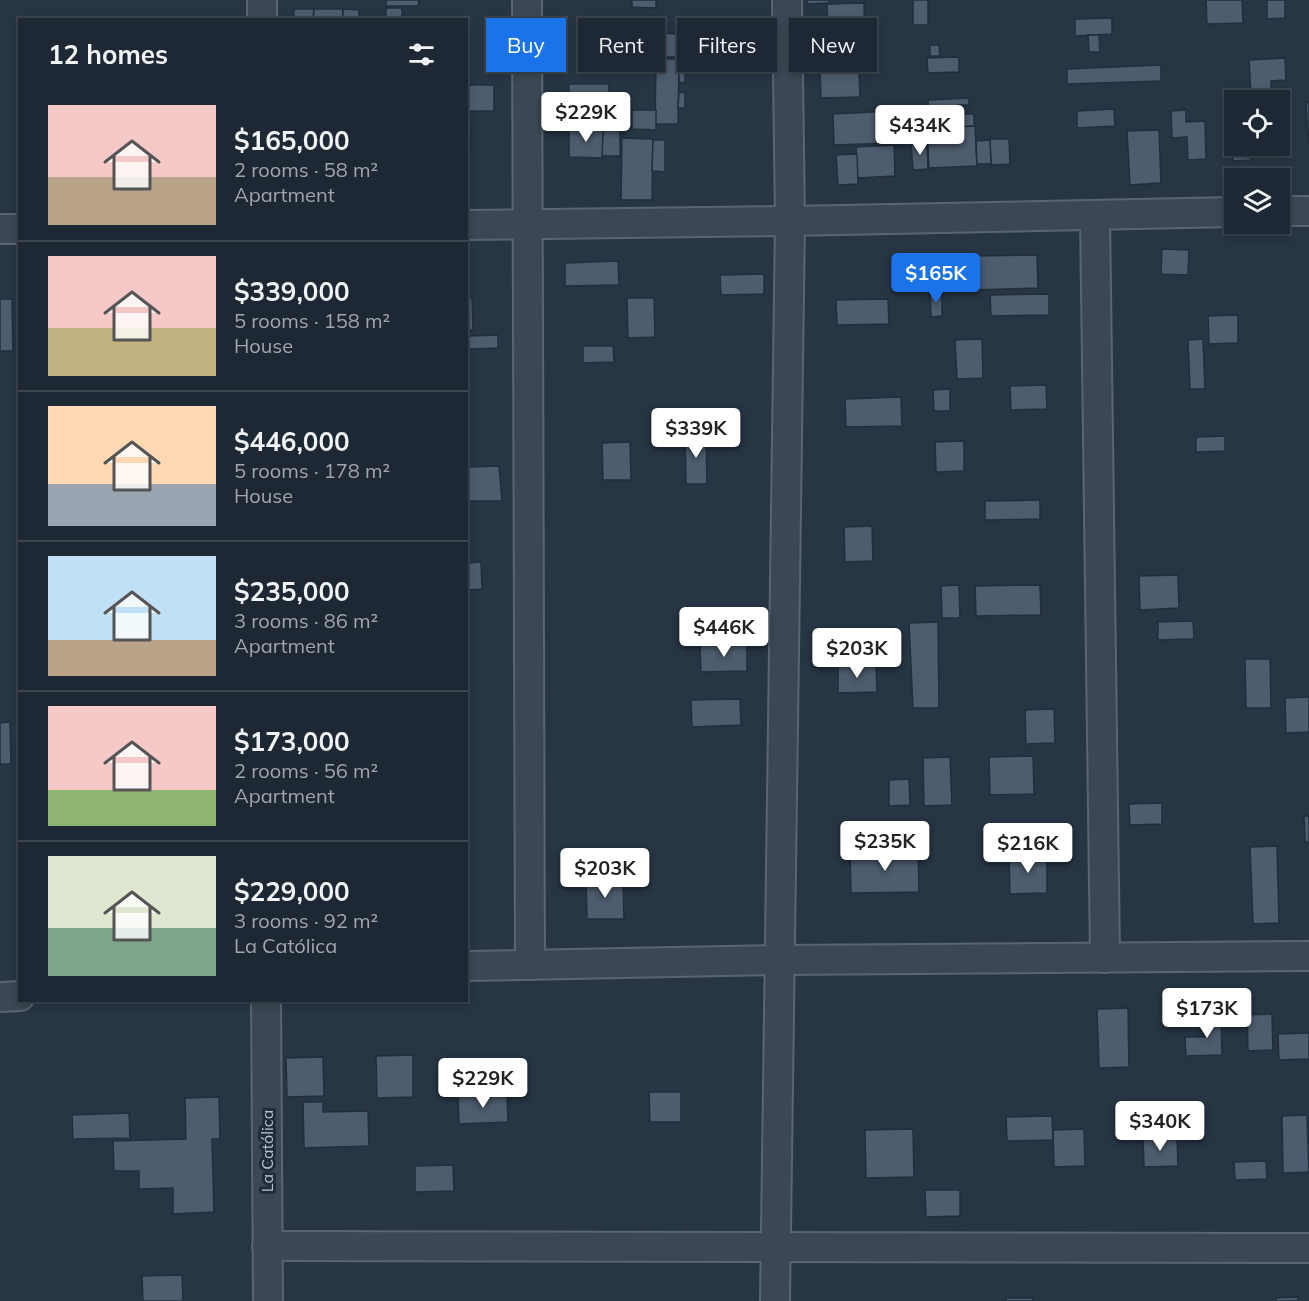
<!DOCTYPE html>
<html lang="en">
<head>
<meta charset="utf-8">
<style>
  body { margin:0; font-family:Mulish,sans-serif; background:#2a3440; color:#f1f3f6; height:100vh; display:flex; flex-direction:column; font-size:22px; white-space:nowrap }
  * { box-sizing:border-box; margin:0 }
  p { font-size:20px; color:#a0a6ac }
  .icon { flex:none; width:33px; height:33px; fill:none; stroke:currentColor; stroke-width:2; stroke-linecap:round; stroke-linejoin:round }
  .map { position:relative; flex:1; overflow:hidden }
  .side { position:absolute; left:18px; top:18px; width:450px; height:984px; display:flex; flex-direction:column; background:#1d2834; border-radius:0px; box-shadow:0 3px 9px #0003,0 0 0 2px #3b444f }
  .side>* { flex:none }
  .hud { position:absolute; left:486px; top:18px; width:570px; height:54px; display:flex; gap:12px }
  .controls { position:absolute; left:1224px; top:90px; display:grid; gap:12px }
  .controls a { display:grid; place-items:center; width:66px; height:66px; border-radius:0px; background:#1d2834; box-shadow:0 3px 9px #0003,0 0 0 2px #3b444f; font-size:30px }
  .price { position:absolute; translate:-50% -51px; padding:0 14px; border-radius:6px; background:#fff; color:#222; font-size:20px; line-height:39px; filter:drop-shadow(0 2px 3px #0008) }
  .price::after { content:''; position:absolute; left:50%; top:36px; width:18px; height:14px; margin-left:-9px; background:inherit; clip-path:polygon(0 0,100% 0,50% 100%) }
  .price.selected { background:#1a73e8; color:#fff }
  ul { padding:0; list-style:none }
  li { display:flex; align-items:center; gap:18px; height:150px; padding:0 30px }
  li+li { border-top:2px solid #3b444f }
  li span { display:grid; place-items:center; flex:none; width:168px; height:120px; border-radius:0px; color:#555 }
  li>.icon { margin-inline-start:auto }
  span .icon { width:72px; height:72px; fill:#fffc; stroke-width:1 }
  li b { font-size:26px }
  h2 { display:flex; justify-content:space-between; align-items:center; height:72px; padding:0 30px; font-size:26px }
  .tag { padding:0 21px; border-radius:0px; background:#1d2834; box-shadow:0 3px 9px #0003,0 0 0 2px #3b444f; font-size:21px; line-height:54px }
  .tag.selected { background:#1a73e8; color:#fff }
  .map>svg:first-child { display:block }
  .building { fill:#4d5c6e; stroke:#222e3c; stroke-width:1.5 }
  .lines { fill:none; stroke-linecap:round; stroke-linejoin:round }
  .minor-casing { stroke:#5a6572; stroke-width:32 }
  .minor { stroke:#3b4754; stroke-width:28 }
  .labels { text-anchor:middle; stroke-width:6; stroke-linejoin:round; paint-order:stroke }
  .street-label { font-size:16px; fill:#b9c2ce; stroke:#202c3a }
</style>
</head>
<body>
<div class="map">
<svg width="1309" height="1301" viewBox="0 0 1309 1301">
  <rect width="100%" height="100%" fill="#273545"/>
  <g class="building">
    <polygon points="386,0 419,0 418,6 386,6"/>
    <polygon points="632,0 656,0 656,8 632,7"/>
    <polygon points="807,0 829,0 829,3 807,4"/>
    <rect x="913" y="0" width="15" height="25"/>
    <polygon points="1206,0 1242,0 1243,23 1207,24"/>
    <polygon points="1267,0 1285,0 1285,18 1267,19"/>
    <polygon points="864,3 865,34 828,36 827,4"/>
    <polygon points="386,8 402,8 402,17 397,17 397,20 386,19"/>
    <polygon points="294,9 314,9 313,20 294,20"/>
    <polygon points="314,9 343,9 343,20 313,20"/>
    <polygon points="343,9 359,10 359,20 343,20"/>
    <polygon points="400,18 449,19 449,20 400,20"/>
    <polygon points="1112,18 1112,34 1075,36 1075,19"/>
    <polygon points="588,21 621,22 621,51 588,51"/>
    <polygon points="657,33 678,34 678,57 656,57"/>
    <polygon points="1088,35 1099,35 1100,52 1089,52"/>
    <polygon points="930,45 939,45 940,56 930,56"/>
    <polygon points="959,57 959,72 928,73 927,58"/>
    <polygon points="1285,58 1286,80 1271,81 1271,94 1251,95 1249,60"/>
    <polygon points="656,59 679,59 678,124 655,124"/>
    <polygon points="679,65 685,65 685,83 679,82"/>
    <polygon points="1161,65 1161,81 1067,84 1067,69"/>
    <polygon points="859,70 860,97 821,98 820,71"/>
    <polygon points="569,84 609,84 608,110 568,110"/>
    <rect x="466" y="85" width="28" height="26"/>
    <polygon points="679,92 685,93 685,108 678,108"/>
    <polygon points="969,98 969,105 958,105 958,115 929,117 928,100"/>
    <polygon points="1309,102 1309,143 1308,143 1306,103"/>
    <polygon points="1114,109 1115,126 1077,128 1077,111"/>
    <polygon points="632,110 656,110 656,130 632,129"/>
    <polygon points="1186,110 1186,122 1205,121 1206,159 1188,160 1187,137 1172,138 1171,111"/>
    <polygon points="603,111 620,111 620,156 602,156"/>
    <polygon points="891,111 893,143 834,145 833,114"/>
    <polygon points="961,114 974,114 974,126 962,127"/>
    <polygon points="1234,116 1234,146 1250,146 1251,160 1233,161 1231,117"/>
    <polygon points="466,124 471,124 470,158 466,158"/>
    <polygon points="975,126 977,166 929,168 927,128"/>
    <polygon points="569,128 603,128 602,158 569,157"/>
    <polygon points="1159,130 1161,183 1130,185 1127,131"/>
    <polygon points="622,138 653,139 652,200 621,200"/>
    <polygon points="990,139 1009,139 1010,164 991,165"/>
    <polygon points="653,140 665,140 665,172 652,171"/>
    <polygon points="990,140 991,164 977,164 976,141"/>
    <polygon points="927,143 928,169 913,170 911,144"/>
    <polygon points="894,145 895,176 857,178 856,147"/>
    <polygon points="857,154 858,184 838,185 836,155"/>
    <polygon points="1162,249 1189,250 1188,275 1161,274"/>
    <polygon points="1037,255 1038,288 974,290 973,256"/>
    <polygon points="618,261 619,285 565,286 565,263"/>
    <polygon points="764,274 764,294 721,295 720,275"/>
    <polygon points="930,291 942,291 942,316 931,317"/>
    <polygon points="1049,294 1049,315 991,316 990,295"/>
    <polygon points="466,298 472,298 473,330 466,330"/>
    <polygon points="627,298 654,298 655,337 628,338"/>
    <polygon points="0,299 12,299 13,351 0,351"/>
    <polygon points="888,299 889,324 837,325 836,300"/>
    <polygon points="1238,315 1238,343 1209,344 1208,316"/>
    <polygon points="498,335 498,348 467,349 467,336"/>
    <polygon points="982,339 983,378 957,379 955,340"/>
    <polygon points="1203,339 1205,389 1190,389 1188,340"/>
    <polygon points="583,346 613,346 614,362 583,363"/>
    <polygon points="1046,385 1047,409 1011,410 1010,386"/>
    <polygon points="950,389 950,411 934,411 933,390"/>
    <polygon points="901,397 902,426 846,427 845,399"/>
    <polygon points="685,434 706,434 707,484 686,484"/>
    <polygon points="1225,436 1225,451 1196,452 1196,437"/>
    <polygon points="964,441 964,471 936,472 935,442"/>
    <polygon points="630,442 631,480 603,480 602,443"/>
    <polygon points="499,466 502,501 466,501 466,467"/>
    <polygon points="1040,500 1040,519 985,520 985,501"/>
    <polygon points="872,526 873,561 845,562 844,527"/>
    <polygon points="481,562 482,589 466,590 466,563"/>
    <polygon points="1178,575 1179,608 1140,610 1139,576"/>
    <polygon points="959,585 960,618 942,618 941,586"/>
    <polygon points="1040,585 1041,615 976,616 975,586"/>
    <polygon points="1193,621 1194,639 1158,640 1158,622"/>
    <polygon points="938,622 939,708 913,708 909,623"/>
    <polygon points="747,643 747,671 701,672 700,645"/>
    <polygon points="1245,659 1270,659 1271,708 1246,708"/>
    <polygon points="876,664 877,692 838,693 838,665"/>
    <polygon points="1309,697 1309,732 1286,733 1285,698"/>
    <polygon points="740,699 741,725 692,727 691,700"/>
    <polygon points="1054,709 1055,743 1026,744 1025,710"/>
    <polygon points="10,722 11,764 0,764 0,723"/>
    <polygon points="1033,756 1034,794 990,795 989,757"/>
    <polygon points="950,757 952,805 924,806 923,758"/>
    <polygon points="909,779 910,805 889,806 889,780"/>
    <polygon points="1162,803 1162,824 1130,825 1129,804"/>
    <polygon points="1304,816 1309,816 1309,842 1305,842"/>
    <polygon points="1277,846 1279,923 1253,924 1250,847"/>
    <polygon points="918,850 919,892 851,893 850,852"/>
    <polygon points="1047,854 1047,893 1010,894 1009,855"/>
    <polygon points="623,879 624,919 587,919 586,880"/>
    <polygon points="1128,1008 1129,1067 1099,1068 1097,1009"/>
    <polygon points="1204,1014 1221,1014 1222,1055 1186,1056 1185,1037 1205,1037"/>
    <polygon points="1272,1014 1273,1050 1248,1051 1247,1015"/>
    <polygon points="1309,1033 1309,1059 1279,1060 1278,1034"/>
    <polygon points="413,1055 413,1097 377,1098 376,1056"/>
    <polygon points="323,1057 324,1096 287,1097 286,1058"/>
    <polygon points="649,1092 681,1092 681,1122 650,1122"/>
    <polygon points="507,1095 508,1122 459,1124 458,1096"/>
    <polygon points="219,1097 220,1139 212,1139 214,1212 173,1214 173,1188 139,1189 139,1171 114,1171 113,1141 186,1139 185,1098"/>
    <polygon points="303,1102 323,1102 323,1112 368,1111 369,1146 304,1148"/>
    <polygon points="129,1113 130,1138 73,1139 72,1115"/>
    <polygon points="1307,1115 1309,1172 1283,1173 1282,1116"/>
    <polygon points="1052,1116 1053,1140 1007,1141 1006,1117"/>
    <polygon points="913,1129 914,1177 866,1178 865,1130"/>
    <polygon points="1084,1129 1085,1166 1054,1167 1053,1130"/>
    <polygon points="1177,1136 1178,1166 1144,1167 1143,1137"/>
    <polygon points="1266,1161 1267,1179 1235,1180 1234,1162"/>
    <polygon points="453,1165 454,1191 415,1192 415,1166"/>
    <polygon points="925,1190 960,1190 960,1216 926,1217"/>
    <polygon points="182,1275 183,1301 143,1301 142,1276"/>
    <polygon points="1298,1297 1298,1301 1276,1301 1276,1298"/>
    <rect x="1006" y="1298" width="27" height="3"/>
  </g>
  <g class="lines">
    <defs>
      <g id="minor">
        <polyline points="262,0 262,20"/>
        <polyline points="527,0 530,965"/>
        <polyline points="1280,211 1309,211"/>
        <polyline points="1095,215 1105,958"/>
        <polyline points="466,225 790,221 1234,212"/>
        <polyline points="0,229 20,229"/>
        <polyline points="466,966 779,960 1309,956"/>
        <polyline points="0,997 20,996"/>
        <polyline points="266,1000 268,1301"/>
        <polyline points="267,1246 1309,1248"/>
        <polyline points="775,1301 790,221 787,0"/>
      </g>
    </defs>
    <use href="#minor" class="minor-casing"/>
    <use href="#minor" class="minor"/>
  </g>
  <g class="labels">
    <g class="street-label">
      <text transform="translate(267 1151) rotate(-90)" y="6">La Católica</text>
    </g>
  </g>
</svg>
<div class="controls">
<a><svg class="icon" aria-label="locate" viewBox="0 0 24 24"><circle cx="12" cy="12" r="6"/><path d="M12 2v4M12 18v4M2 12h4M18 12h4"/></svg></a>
<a><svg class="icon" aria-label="layers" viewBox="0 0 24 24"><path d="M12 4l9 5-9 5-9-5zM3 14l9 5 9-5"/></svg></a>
</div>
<b class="price" style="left:586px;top:143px">$229K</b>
<b class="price" style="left:920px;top:156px">$434K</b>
<b class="price selected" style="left:936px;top:304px">$165K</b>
<b class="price" style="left:696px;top:459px">$339K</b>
<b class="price" style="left:724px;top:658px">$446K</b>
<b class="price" style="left:857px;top:679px">$203K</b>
<b class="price" style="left:885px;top:872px">$235K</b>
<b class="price" style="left:1028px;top:874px">$216K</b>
<b class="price" style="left:605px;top:899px">$203K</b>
<b class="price" style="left:1207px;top:1039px">$173K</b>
<b class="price" style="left:483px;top:1109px">$229K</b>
<b class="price" style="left:1160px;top:1152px">$340K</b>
<div class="hud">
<a class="tag selected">Buy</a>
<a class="tag">Rent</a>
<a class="tag">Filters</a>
<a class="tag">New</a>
</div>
<section class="side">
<h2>12 homes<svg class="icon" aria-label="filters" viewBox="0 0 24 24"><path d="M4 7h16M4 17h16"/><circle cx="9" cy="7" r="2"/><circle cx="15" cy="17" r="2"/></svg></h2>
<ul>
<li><span style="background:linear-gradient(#f6c9c9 60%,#b9a48a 0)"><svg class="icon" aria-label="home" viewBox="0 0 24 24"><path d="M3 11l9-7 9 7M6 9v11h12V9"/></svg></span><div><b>$165,000</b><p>2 rooms · 58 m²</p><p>Apartment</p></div></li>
<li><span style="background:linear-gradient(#f6c9c9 60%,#c2b280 0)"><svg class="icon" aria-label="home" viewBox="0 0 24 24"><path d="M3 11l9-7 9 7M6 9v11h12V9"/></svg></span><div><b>$339,000</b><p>5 rooms · 158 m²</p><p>House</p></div></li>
<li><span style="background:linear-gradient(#ffd9b3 65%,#9aa5b1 0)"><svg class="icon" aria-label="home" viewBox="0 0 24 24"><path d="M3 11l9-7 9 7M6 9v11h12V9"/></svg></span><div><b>$446,000</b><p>5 rooms · 178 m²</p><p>House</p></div></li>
<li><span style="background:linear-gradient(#bfe0f5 70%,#b9a48a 0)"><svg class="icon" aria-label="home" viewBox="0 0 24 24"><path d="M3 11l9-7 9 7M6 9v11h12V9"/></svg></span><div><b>$235,000</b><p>3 rooms · 86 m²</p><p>Apartment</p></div></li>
<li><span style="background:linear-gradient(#f6c9c9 70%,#8fb573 0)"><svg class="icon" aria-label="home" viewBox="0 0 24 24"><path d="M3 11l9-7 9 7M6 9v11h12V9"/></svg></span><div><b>$173,000</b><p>2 rooms · 56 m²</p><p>Apartment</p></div></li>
<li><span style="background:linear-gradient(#dfe7d0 60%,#7fa58c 0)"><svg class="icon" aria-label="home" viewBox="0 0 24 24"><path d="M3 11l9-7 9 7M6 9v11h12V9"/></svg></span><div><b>$229,000</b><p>3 rooms · 92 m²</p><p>La Católica</p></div></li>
</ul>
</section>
</div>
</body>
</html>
